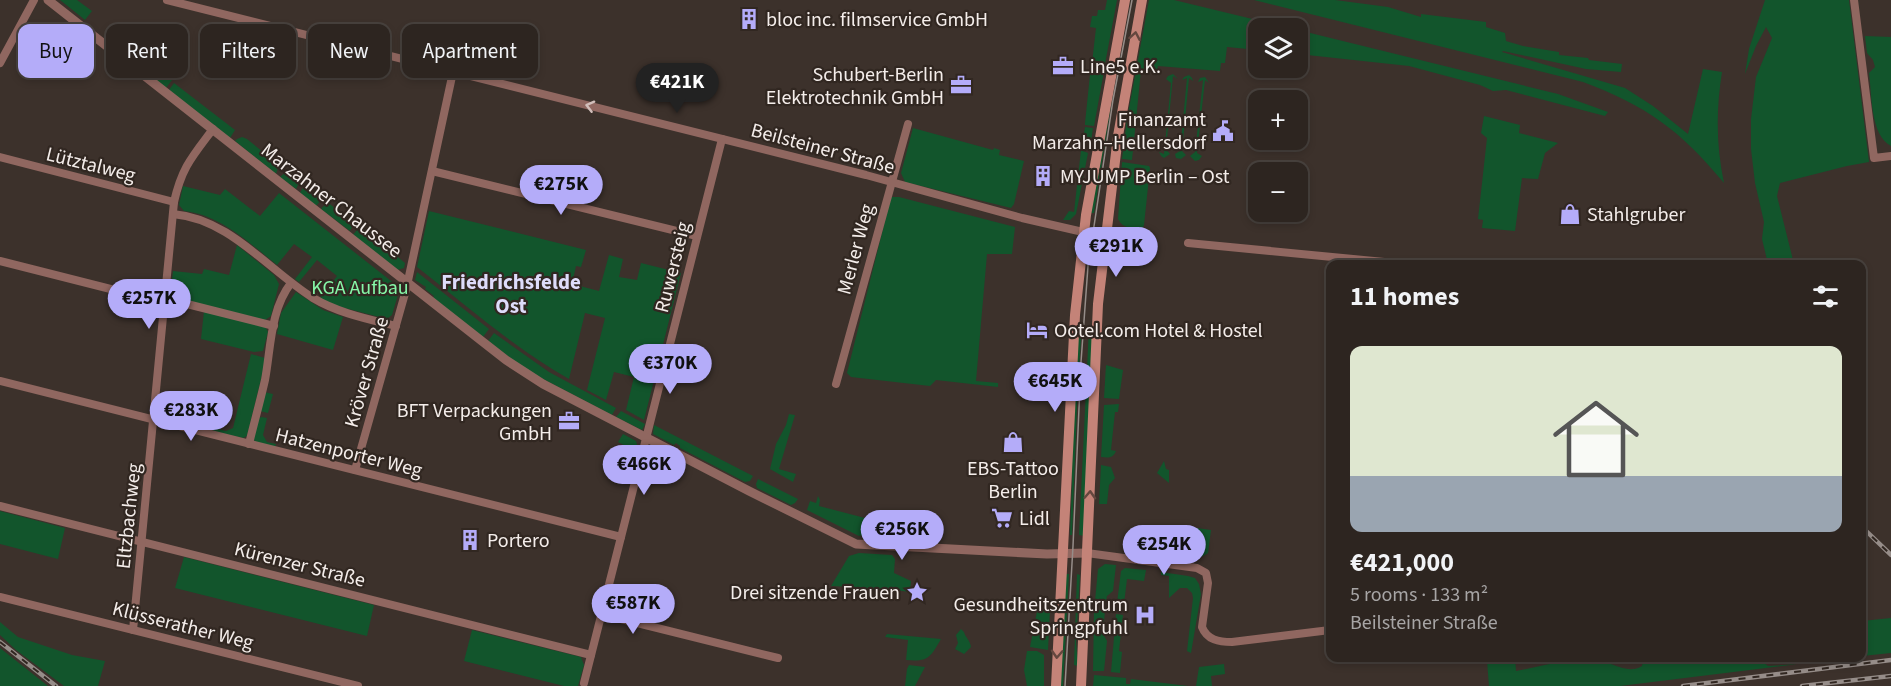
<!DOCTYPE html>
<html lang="en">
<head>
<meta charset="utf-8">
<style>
  body { margin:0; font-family:"Source Sans 3",sans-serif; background:#39312d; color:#f1f3f6; height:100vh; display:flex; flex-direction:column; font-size:22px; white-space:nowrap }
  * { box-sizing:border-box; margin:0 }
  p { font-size:20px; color:#a7a5a5 }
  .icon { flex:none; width:33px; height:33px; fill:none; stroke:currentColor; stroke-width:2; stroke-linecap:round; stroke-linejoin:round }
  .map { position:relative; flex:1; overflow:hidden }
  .panel { position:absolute; left:1326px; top:260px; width:540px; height:402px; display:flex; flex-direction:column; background:#2d2520; border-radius:12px; box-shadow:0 3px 9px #0003,0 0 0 2px #48423e }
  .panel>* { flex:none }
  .top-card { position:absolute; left:18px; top:24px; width:570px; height:54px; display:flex; gap:12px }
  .controls { position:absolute; left:1248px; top:18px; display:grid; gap:12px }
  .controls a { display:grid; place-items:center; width:60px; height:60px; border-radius:12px; background:#2d2520; box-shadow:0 3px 9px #0003,0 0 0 2px #48423e; font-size:30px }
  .price { position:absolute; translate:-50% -51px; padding:0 14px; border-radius:21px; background:#b4acf9; color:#111; font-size:20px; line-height:39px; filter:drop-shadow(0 2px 3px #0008) }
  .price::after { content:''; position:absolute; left:50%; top:36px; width:18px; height:14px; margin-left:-9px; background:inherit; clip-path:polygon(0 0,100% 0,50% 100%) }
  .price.current { background:#222; color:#fff }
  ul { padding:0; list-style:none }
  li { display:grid; align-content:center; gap:12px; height:318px; padding:0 24px }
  li span { display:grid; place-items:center; height:186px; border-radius:12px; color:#555 }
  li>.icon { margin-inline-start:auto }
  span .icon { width:108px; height:108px; fill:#fffc; stroke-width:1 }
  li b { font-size:26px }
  h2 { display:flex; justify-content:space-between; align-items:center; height:72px; padding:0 24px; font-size:26px }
  .tag { padding:0 21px; border-radius:12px; background:#2d2520; box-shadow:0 3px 9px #0003,0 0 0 2px #48423e; font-size:21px; line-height:54px }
  .tag.current { background:#b4acf9; color:#111 }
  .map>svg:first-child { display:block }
  .green { fill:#12552c }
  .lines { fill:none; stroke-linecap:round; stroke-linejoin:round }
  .minor { stroke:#906760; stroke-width:8 }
  .tertiary { stroke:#906760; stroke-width:9 }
  .secondary { stroke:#c48378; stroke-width:10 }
  .tram { stroke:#968d89; stroke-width:1.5 }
  .rail-casing { stroke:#968d89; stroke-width:4.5 }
  .rail { stroke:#312721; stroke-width:2; stroke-dasharray:7; stroke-linecap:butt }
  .oneway { stroke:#64473f }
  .oneway2 { stroke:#d1beba }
  .labels { text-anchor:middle; stroke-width:4.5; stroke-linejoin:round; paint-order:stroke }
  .poi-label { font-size:20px; fill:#f4edea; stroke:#312721; text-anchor:start }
  .street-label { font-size:20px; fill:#f4edea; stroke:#312721 }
  .park-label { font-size:20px; fill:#86f7a8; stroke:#312721 }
  .neighbourhood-label { font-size:21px; font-weight:bold; fill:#dedcfa; stroke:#312721 }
</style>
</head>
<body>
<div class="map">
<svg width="1891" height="686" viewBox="0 0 1891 686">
  <rect width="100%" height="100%" fill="#3c312b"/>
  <g class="green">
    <polygon points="60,0 77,0 92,11 85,20"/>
    <polygon points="1107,0 1117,0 1105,64 1092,63 1096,28 1090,27 1092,16 1097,16 1098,10 1105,10"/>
    <polygon points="1149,0 1174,0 1290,28 1258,28 1258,50 1227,47 1225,63 1221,63 1220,71 1158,66 1157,71 1141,70 1132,160 1122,159 1127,119"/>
    <path d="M1254 0H1335L1388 7 1421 17V14L1486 22V27L1505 33 1506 41 1523 46 1559 52V55L1588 58 1589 60 1622 64 1621 72 1586 69 1503 51 1502 52 1625 88 1653 106 1688 134 1703 69 1722 72C1716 110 1716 145 1724 183 1680 130 1647 106 1583 82Z"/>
    <polygon points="1765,0 1849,0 1869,162 1847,166 1780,183 1777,196 1794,264 1768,264 1762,239 1764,222 1755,183 1751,149 1751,119 1756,77 1772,38 1766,27 1756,46 1745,74 1749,49"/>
    <polygon points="1298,30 1558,94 1608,112 1605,116 1506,90 1493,91 1480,85 1409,66 1298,54"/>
    <path d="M1865 36 1891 37V146C1870 135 1872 94 1869 73L1875 67 1873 60 1867 53Z"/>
    <polygon points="126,44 172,80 166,88 121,52"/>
    <polygon points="1091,65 1105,66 1094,126 1085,125 1085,123"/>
    <polygon points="1173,74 1178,79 1173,76 1166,149 1170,154 1164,158 1161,156 1159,152 1164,154 1171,83 1166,79 1168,76"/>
    <polygon points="1189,75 1192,78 1193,81 1189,78 1182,151 1186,155 1181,159 1176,158 1175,154 1180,151 1187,78 1182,80 1184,77"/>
    <polygon points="1205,77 1209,83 1205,80 1197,153 1202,156 1199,160 1195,161 1190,156 1195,152 1203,80 1198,82 1200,78"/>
    <polygon points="174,83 235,130 230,138 169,90"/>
    <polygon points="1113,93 1094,213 1091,213"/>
    <polygon points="1484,116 1520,125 1519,133 1558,143 1545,153 1538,179 1522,178 1515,231 1482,228 1483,220 1478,219 1487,138 1481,133"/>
    <polygon points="1085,127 1093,128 1091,141 1083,144 1078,138 1083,139"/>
    <polygon points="913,128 993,150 994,148 1000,150 999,155 1024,161 1014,204 1011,208 905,182 901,173"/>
    <polygon points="242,137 247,139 279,165 276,174 235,141 237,139"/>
    <polygon points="1081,150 1088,153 1076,214 1070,220 1063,220 1069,211 1074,212"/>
    <path d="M1122 162 1149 166 1150 168 1144 225 1142 229C1132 228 1123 229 1118 219Z"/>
    <polygon points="287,171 300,181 296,189 280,177"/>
    <path d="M183 186 220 195 225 189 260 216 279 193 400 288 392 315 387 319 337 306 320 298 337 276 317 260 299 282 295 279 312 257 294 244 277 265C249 243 221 215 184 211L179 205Z"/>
    <polygon points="304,186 308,187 323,198 316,206 300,193"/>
    <polygon points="891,197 899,197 1015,227 1012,254 987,254 976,381 998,383 998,387 936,380 930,386 851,377 847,373"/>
    <polygon points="327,202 352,221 353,225 350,231 321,209"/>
    <path d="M429 211 586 250 581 267 576 266 572 284 599 291 609 255 623 259 619 277 637 280 641 263 681 273 644 420 626 410 634 377 614 372 606 400 587 390 605 318 585 313 569 379C514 348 466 305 417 267Z"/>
    <polygon points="360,226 405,263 404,268 397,270 353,235"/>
    <polygon points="237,245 274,275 279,284 271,316 265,320 170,297 173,271 202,274 204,269 229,275"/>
    <polygon points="417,272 489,329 483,337 433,298 434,296 425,289 426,287 415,280"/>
    <polygon points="296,292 323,310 343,317 333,350 277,334 281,313"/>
    <polygon points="204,311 265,326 268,332 263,351 254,352 201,339"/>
    <polygon points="1078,326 1082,326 1078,382 1072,535 1070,535 1072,481 1070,464"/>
    <polygon points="1089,327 1094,327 1084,536 1079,535"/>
    <polygon points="494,333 549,372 616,408 612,415 526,370 488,341"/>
    <polygon points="251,354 265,358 265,363 247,436 243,438 213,431 214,428 226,431 233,428"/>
    <polygon points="1106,365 1123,370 1119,399 1104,398"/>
    <polygon points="264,392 273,394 268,413 260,411"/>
    <path d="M1119 404 1118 412H1115L1111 450 1116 451C1113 458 1109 458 1101 457L1104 405Z"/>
    <polygon points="621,411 645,424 642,430 616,417"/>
    <polygon points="789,414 795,415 779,469 796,474 793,482 770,469 776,444 786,425"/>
    <polygon points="262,417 267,418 263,435 267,442 276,444 275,447 256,442 253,439 259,418"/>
    <polygon points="654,425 753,476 750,481 745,482 680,448 680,446 676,443 674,445 653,434"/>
    <polygon points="623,434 636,441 638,448 637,452 618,442"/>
    <polygon points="1164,461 1166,469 1169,470 1169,483 1157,473"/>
    <polygon points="1101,465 1111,467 1115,478 1109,485 1107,504 1099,504"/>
    <polygon points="758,479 798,499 795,503 791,505 757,488 756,484"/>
    <polygon points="818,496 820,500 819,506 865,518 868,521 864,535 859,536 807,510 810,501 816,503"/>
    <polygon points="0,511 65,528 58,559 0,544"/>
    <path d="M1170 528 1195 530 1197 528 1211 530 1208 553C1196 562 1182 558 1168 556Z"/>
    <polygon points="859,553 892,555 895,559 894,573 911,581 910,592 887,589 831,586 849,556"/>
    <polygon points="184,557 374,605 367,636 175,588"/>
    <polygon points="1105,564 1116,565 1113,591 1107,596 1106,601 1095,601 1098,569"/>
    <polygon points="1125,568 1146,570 1144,581 1127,579 1124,604 1117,603 1121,571"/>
    <polygon points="1161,572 1188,576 1195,578 1199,584 1201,594 1191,653 1187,651 1193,598 1192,593 1187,588 1180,588 1169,598 1169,576 1161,575"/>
    <polygon points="1065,574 1069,574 1063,686 1059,686"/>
    <polygon points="1077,574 1080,575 1076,641 1078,666 1074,665"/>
    <polygon points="1038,606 1050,609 1048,650 1030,647"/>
    <polygon points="1094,610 1105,610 1103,634 1107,641 1104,671 1093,671"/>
    <polygon points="1116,614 1123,615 1119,651 1122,652 1120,673 1111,672"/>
    <polygon points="1891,618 1891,653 1862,656 1862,621"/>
    <polygon points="0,622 18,637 72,655 105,661 98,686 64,686 16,650 0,635"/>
    <path d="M961 629 964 632C965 637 970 640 971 647L964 654 955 649 958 643 956 635Z"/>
    <polygon points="472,630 581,657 584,665 578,686 564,686 464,661"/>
    <path d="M887 634 941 639C930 658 928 662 906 660L908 640 885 637Z"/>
    <polygon points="0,648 48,686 0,686"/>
    <polygon points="1027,651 1037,651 1044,655 1044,686 1027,686 1024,670"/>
    <path d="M1515 657 1516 671C1547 665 1575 657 1607 657L1608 663C1620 667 1631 673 1642 666L1643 661 1640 657H1762L1763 662 1768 666 1799 664 1801 657H1855L1620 686H1489L1487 661Z"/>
    <polygon points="1224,664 1225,674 1211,676 1212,686 1196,686 1199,667"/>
    <polygon points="909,665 925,667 915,686 905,686 907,669"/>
    <polygon points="1094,675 1126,678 1126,684 1130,684 1131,679 1188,686 1093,686"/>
  </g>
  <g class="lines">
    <g class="minor">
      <polyline points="167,0 866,175 1022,218 1083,232 1122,237"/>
      <polyline points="1854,0 1874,158 1891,156"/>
      <polyline points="0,63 34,0"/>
      <polyline points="0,157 174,202"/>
      <polyline points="432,171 697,236"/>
      <path d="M173 214C230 219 267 269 313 298 338 313 368 319 396 326"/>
      <polyline points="1188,243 1405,264"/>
      <polyline points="0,261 154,300 187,304 274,326"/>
      <polyline points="0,381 621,537"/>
      <polyline points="836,384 908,124"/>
      <path d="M249 444C254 423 260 402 265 380 271 348 270 310 291 283"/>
      <polyline points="355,470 406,290 453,72"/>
      <polyline points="0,506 591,655"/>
      <path d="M1087 553 1197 568 1206 573 1208 583 1202 627C1207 640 1219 642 1232 642L1330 630"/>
      <polyline points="0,597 358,686"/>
      <polyline points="601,614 778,658"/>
      <path d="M133 630 174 202C182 167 192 157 213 129"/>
      <polyline points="584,683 722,139"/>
    </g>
    <polyline class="tertiary" points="48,0 483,342 506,360 543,384 749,491 856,544 1047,554 1087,553"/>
    <g class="secondary">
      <polyline points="1056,686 1075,315 1086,215 1125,0"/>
      <polyline points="1081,686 1098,304 1118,136 1142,0"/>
    </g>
    <polyline class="tram" points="1065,686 1073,546 1081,362 1088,266 1113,100 1132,0"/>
    <defs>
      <g id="rail">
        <polyline points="1862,527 1891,555"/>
        <polyline points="0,642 56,686"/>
        <polyline points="1683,686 1891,660"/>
        <polyline points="1802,686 1891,676"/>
      </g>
    </defs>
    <use href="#rail" class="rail-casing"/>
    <use href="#rail" class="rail"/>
  </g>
  <defs><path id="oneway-chevron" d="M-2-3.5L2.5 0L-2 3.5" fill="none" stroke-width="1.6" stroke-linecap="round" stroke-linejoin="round" transform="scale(1.5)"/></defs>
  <g class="oneway">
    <use href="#oneway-chevron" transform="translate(1135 36) rotate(-80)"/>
    <use href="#oneway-chevron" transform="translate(1090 495) rotate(-87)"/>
    <use href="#oneway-chevron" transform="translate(1057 654) rotate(93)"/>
  </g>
  <use class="oneway2" href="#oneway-chevron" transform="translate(590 106) rotate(-166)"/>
  <defs>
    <symbol id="building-bare" viewBox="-9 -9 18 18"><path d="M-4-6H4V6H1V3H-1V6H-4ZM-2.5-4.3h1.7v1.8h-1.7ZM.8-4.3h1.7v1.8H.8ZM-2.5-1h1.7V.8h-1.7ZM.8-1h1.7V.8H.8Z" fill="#b4acf9" stroke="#312721" stroke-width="2.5" paint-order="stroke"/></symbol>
    <symbol id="office-bare" viewBox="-9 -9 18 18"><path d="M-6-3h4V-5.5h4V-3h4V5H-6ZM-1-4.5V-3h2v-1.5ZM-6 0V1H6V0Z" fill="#b4acf9" stroke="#312721" stroke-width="2.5" paint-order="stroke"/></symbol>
    <symbol id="civic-bare" viewBox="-9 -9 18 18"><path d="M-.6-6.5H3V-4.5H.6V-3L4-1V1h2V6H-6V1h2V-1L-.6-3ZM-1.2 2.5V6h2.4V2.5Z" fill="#b4acf9" stroke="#312721" stroke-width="2.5" paint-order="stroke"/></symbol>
    <symbol id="shop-bare" viewBox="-9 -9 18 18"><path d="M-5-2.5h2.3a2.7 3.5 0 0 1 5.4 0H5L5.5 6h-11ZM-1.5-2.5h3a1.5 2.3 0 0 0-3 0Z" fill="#b4acf9" stroke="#312721" stroke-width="2.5" paint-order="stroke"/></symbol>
    <symbol id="hotel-bare" viewBox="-9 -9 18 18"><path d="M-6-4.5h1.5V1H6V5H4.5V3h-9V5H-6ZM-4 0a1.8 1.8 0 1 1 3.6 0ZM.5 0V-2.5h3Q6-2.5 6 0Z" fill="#b4acf9" stroke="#312721" stroke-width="2.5" paint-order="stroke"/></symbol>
    <symbol id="supermarket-bare" viewBox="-9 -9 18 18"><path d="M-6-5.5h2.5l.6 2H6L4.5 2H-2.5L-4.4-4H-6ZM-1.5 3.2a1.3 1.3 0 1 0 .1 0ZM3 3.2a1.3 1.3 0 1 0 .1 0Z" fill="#b4acf9" stroke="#312721" stroke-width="2.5" paint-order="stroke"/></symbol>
    <symbol id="sight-bare" viewBox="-9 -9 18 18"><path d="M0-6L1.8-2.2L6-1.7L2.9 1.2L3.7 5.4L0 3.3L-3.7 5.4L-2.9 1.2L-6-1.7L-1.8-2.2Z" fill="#b4acf9" stroke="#312721" stroke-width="2.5" paint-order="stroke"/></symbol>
    <symbol id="hospital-bare" viewBox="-9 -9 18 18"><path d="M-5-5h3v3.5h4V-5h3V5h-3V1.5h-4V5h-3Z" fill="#b4acf9" stroke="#312721" stroke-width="2.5" paint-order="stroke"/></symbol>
  </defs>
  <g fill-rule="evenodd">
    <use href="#building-bare" x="734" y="4" width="30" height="30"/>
    <use href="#office-bare" x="1048" y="51" width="30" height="30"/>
    <use href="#office-bare" x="946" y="70" width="30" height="30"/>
    <use href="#civic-bare" x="1208" y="116" width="30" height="30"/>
    <use href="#building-bare" x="1028" y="161" width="30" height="30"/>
    <use href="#shop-bare" x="1555" y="199" width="30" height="30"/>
    <use href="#hotel-bare" x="1022" y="315" width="30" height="30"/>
    <use href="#office-bare" x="554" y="406" width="30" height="30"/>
    <use href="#shop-bare" x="998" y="427" width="30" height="30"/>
    <use href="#supermarket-bare" x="987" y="503" width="30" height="30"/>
    <use href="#building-bare" x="455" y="525" width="30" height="30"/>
    <use href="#sight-bare" x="902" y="577" width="30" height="30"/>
    <use href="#hospital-bare" x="1130" y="600" width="30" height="30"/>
  </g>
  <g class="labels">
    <g class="poi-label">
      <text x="766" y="26">bloc inc. filmservice GmbH</text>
      <text x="1080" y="73">Line5 e.K.</text>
      <text x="944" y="81" text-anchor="end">Schubert-Berlin<tspan x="944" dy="23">Elektrotechnik GmbH</tspan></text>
      <text x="1206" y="126" text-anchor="end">Finanzamt<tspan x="1206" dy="23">Marzahn–Hellersdorf</tspan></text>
      <text x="1060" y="183">MYJUMP Berlin – Ost</text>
      <text x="1587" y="221">Stahlgruber</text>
      <text x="1054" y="337">Ootel.com Hotel &amp; Hostel</text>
      <text x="552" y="417" text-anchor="end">BFT Verpackungen<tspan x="552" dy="23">GmbH</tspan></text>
      <text x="1013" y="475" text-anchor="middle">EBS-Tattoo<tspan x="1013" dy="23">Berlin</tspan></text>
      <text x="1019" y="525">Lidl</text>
      <text x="487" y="547">Portero</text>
      <text x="900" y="599" text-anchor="end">Drei sitzende Frauen</text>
      <text x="1128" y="611" text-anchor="end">Gesundheitszentrum<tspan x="1128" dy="23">Springpfuhl</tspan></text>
    </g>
    <g class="street-label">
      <text transform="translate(823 148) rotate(15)" y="7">Beilsteiner Straße</text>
      <text transform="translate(91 164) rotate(14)" y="7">Lütztalweg</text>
      <text transform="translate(332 200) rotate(38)" y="7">Marzahner Chaussee</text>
      <text transform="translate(855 249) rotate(-75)" y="7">Merler Weg</text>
      <text transform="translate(672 267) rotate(-76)" y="7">Ruwersteig</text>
      <text transform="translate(366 372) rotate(-74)" y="7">Kröver Straße</text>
      <text transform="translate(349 452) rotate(14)" y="7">Hatzenporter Weg</text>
      <text transform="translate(128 516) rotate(-84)" y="7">Eltzbachweg</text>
      <text transform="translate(300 564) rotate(14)" y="7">Kürenzer Straße</text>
      <text transform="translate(183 625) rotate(14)" y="7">Klüsserather Weg</text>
    </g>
    <g class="park-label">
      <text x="360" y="294">KGA Aufbau</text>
    </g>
    <g class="neighbourhood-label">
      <text x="511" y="289">Friedrichsfelde<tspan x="511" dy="24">Ost</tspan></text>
    </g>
  </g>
</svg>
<div class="controls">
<a><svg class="icon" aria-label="layers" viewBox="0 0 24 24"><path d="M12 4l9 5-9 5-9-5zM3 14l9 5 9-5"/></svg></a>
<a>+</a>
<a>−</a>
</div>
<b class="price current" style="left:677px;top:114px">€421K</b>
<b class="price" style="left:561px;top:216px">€275K</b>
<b class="price" style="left:1116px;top:278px">€291K</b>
<b class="price" style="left:149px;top:330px">€257K</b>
<b class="price" style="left:670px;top:395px">€370K</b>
<b class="price" style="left:1055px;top:413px">€645K</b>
<b class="price" style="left:191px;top:442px">€283K</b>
<b class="price" style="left:644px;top:496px">€466K</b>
<b class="price" style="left:902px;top:561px">€256K</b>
<b class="price" style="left:1164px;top:576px">€254K</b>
<b class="price" style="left:633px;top:635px">€587K</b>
<div class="top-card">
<a class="tag current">Buy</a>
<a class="tag">Rent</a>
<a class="tag">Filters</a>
<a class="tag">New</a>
<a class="tag">Apartment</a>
</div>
<section class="panel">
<h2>11 homes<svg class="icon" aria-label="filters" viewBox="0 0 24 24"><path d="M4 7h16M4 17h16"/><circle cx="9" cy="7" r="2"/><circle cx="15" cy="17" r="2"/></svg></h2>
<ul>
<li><span style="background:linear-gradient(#dfe7d0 70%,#9aa5b1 0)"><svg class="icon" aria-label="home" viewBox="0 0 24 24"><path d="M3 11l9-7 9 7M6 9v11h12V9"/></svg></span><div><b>€421,000</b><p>5 rooms · 133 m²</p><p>Beilsteiner Straße</p></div></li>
</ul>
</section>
</div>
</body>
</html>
